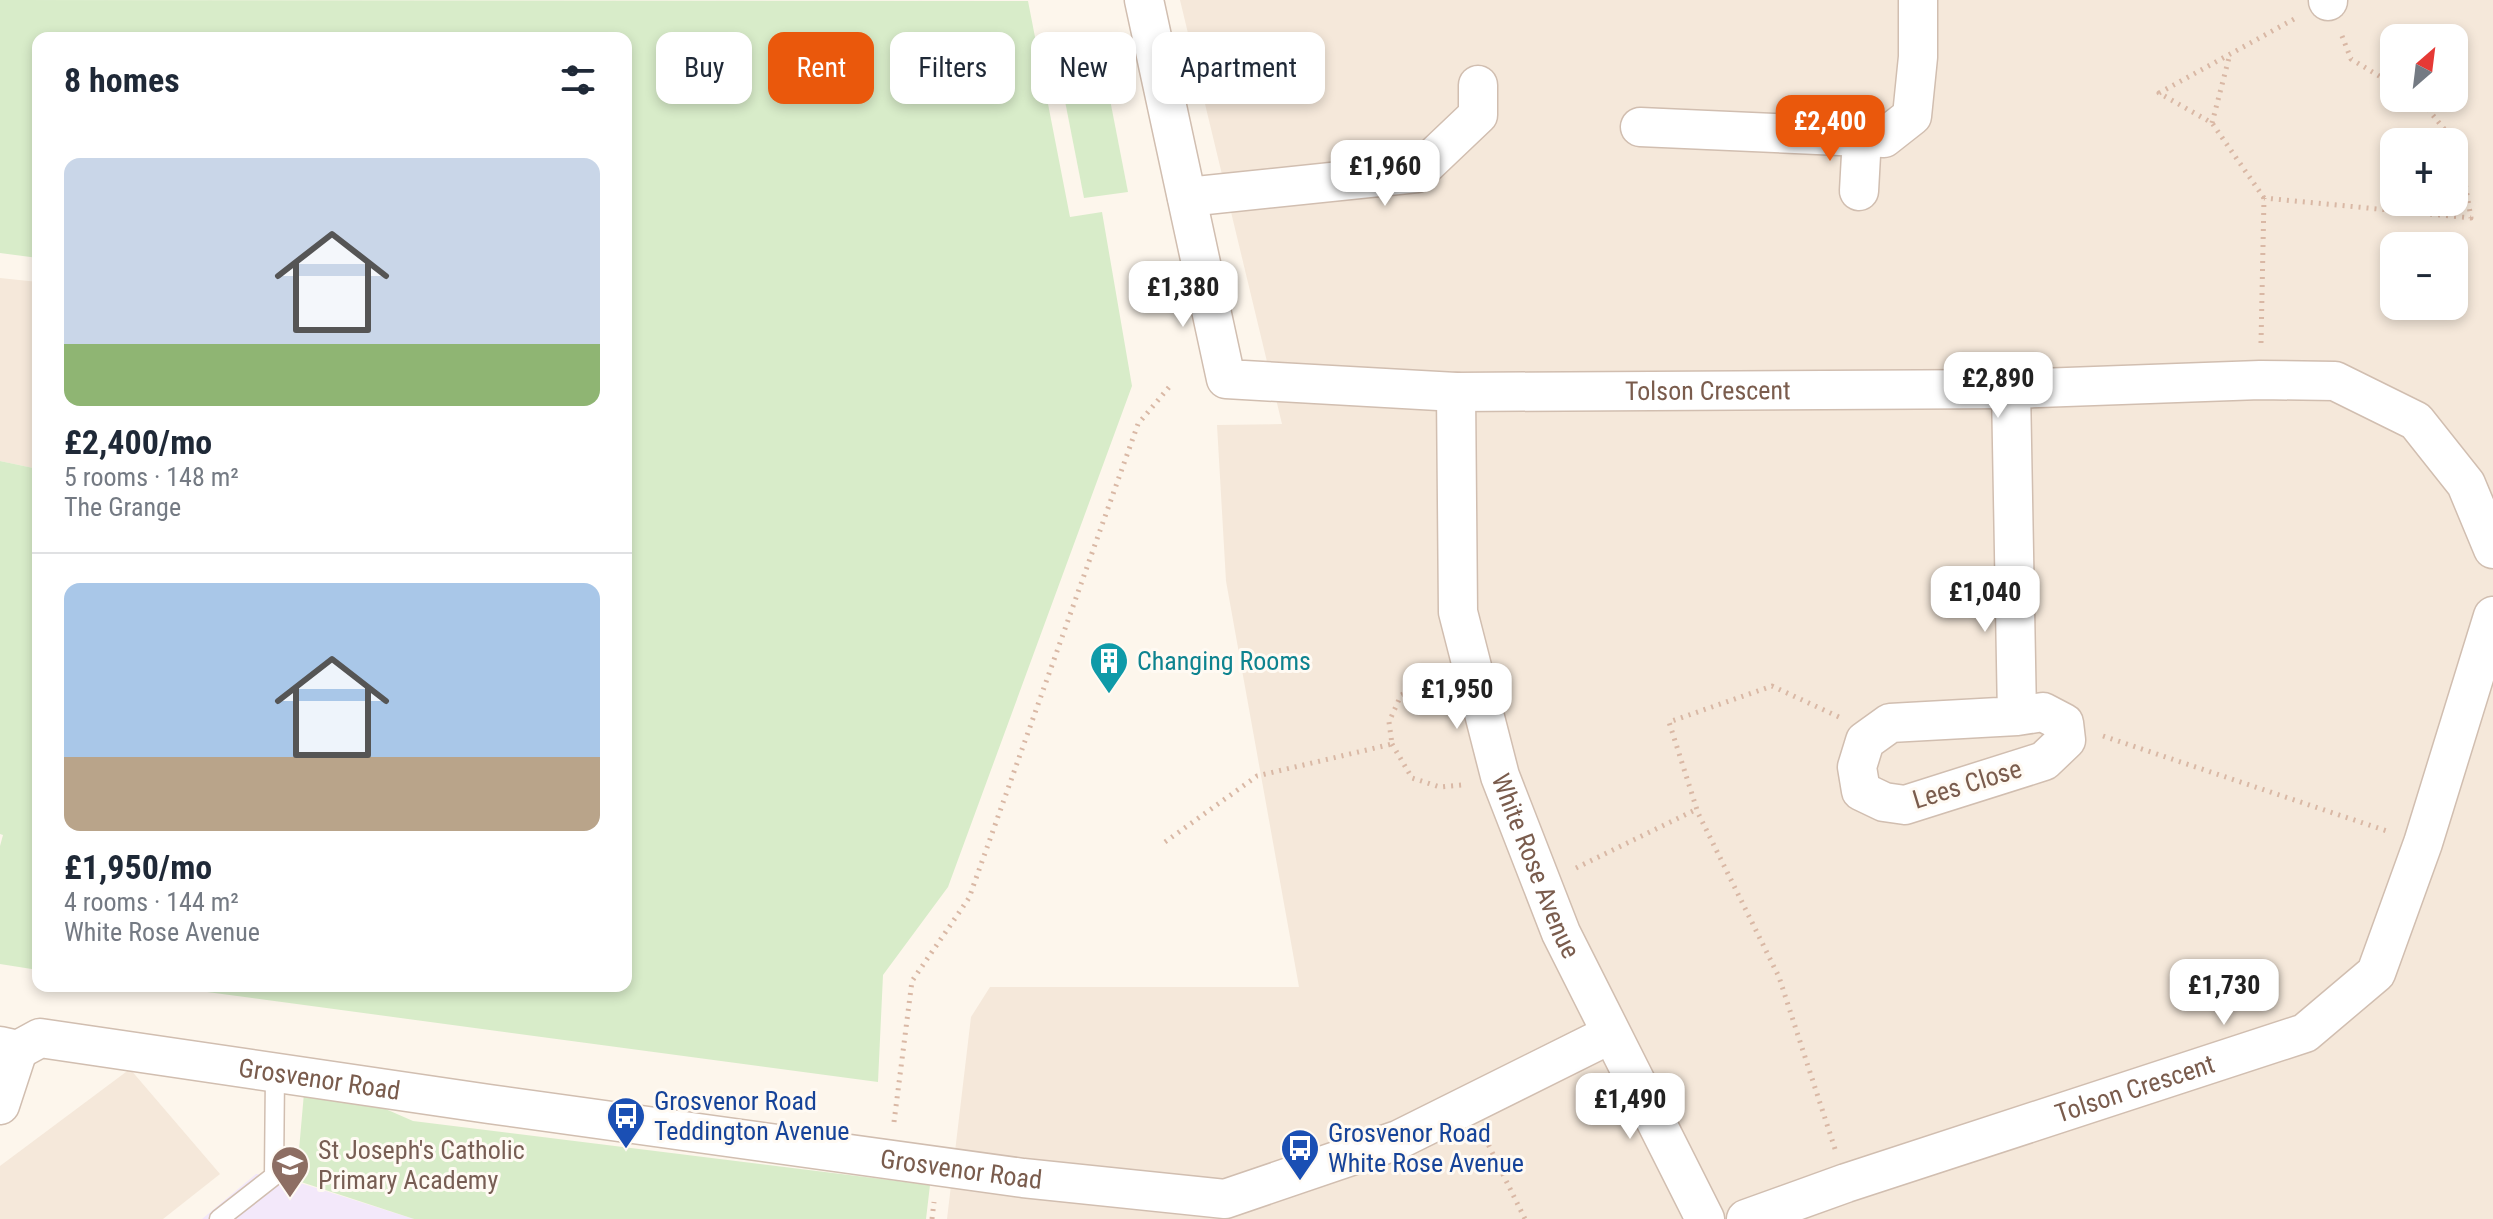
<!DOCTYPE html>
<html lang="en">
<head>
<meta charset="utf-8">
<style>
  body { margin:0; font-family:"Roboto Condensed",sans-serif; background:#f2f2f3; color:#1f2937; height:100vh; display:flex; flex-direction:column; font-size:30px; white-space:nowrap }
  * { box-sizing:border-box; margin:0 }
  p { font-size:26px; color:#747a83 }
  .icon { flex:none; width:44px; height:44px; fill:none; stroke:currentColor; stroke-width:2; stroke-linecap:round; stroke-linejoin:round }
  .map { position:relative; flex:1; overflow:hidden }
  .side { position:absolute; left:32px; top:32px; width:600px; height:960px; display:flex; flex-direction:column; background:#fff; border-radius:16px; box-shadow:0 4px 12px #0003 }
  .side>* { flex:none }
  .hud { position:absolute; left:656px; top:32px; width:760px; height:72px; display:flex; gap:16px }
  .needle { width:52px; rotate:28deg }
  .buttons { position:absolute; left:2380px; top:24px; display:grid; gap:16px }
  .buttons a { display:grid; place-items:center; width:88px; height:88px; border-radius:16px; background:#fff; box-shadow:0 4px 12px #0003; font-size:40px }
  .price { position:absolute; translate:-50% -68px; padding:0 18px; border-radius:16px; background:#fff; color:#222; font-size:26px; line-height:52px; filter:drop-shadow(0 2px 4px #0008) }
  .price::after { content:''; position:absolute; left:50%; top:48px; width:24px; height:18px; margin-left:-12px; background:inherit; clip-path:polygon(0 0,100% 0,50% 100%) }
  .price.current { background:#ea580c; color:#fff }
  ul { padding:0; list-style:none }
  li { display:grid; align-content:center; gap:16px; height:424px; padding:0 32px }
  li+li { border-top:2px solid #e0e1e3 }
  li span { display:grid; place-items:center; height:248px; border-radius:16px; color:#555 }
  li>.icon { margin-inline-start:auto }
  span .icon { width:144px; height:144px; fill:#fffc; stroke-width:1 }
  li b { font-size:34px }
  h2 { display:flex; justify-content:space-between; align-items:center; height:96px; padding:0 32px; font-size:34px }
  .tag { padding:0 28px; border-radius:16px; background:#fff; box-shadow:0 4px 12px #0003; font-size:28px; line-height:72px }
  .tag.current { background:#ea580c; color:#fff }
  .map>svg:first-child { display:block }
  .residential { fill:#f5e8da; fill-rule:evenodd }
  .education { fill:#f3e8fa }
  .green { fill:#d8ecc9 }
  .lines { fill:none; stroke-linecap:round; stroke-linejoin:round }
  .lane-casing { stroke:#d1beb0; stroke-width:21 }
  .street-casing { stroke:#d1beb0; stroke-width:41 }
  .path { stroke:#d9b8a5; stroke-width:5; stroke-dasharray:2 6; stroke-linecap:butt }
  .lane { stroke:#fff; stroke-width:18 }
  .street { stroke:#fff; stroke-width:38 }
  .labels { text-anchor:middle; stroke-width:6; stroke-linejoin:round; paint-order:stroke }
  .street-label { font-size:26px; fill:#7a5c4d; stroke:#fffaf3 }
  .culture-label { font-size:26px; fill:#0d838f; stroke:#fffaf3; text-anchor:start }
  .transit-label { font-size:26px; fill:#164399; stroke:#fffaf3; text-anchor:start }
  .education-label { font-size:26px; fill:#785e54; stroke:#fffaf3; text-anchor:start }
</style>
</head>
<body>
<div class="map">
<svg width="2493" height="1219" viewBox="0 0 2493 1219">
  <rect width="100%" height="100%" fill="#fdf6ec"/>
  <g class="residential">
    <path d="M1180 0H2493V1219H947L971 1017 990 987H1299L1226 581 1217 425 1282 424ZM2394 38H2454V98H2394ZM2394 142H2454V202H2394ZM2394 246H2454V306H2394Z"/>
    <polygon points="0,278 38,282 38,469 0,461"/>
    <polygon points="130,1069 220,1174 163,1219 0,1219 0,1166"/>
  </g>
  <polygon class="education" points="256,1174 275,1175 414,1219 202,1219"/>
  <g class="green">
    <polygon points="0,0 1028,1 1070,217 1102,212 1132,386 948,887 883,975 878,1082 162,986 626,986 626,38 38,38 38,258 0,253"/>
    <polygon points="1098,38 1128,192 1084,198 1054,45"/>
    <polygon points="0,461 38,469 38,970 0,964 0,846 3,835 0,834"/>
    <polygon points="304,1093 365,1100 413,1121 930,1185 926,1219 414,1219 292,1179 299,1150"/>
  </g>
  <g class="lines">
    <defs>
      <polyline id="lane" points="219,1219 274,1176 275,1073"/>
      <g id="street">
        <path id="s1" d="M1144 0 1226 379 1456 392 2011 389 2260 380 2335 381 2416 421 2466 484 2493 549"/>
        <polyline points="2328,0 2328,1"/>
        <polyline points="1640,127 1884,138 1912,116 1918,57 1918,0"/>
        <polyline points="1859,191 1862,137"/>
        <polyline points="1187,197 1417,173 1478,115 1478,85"/>
        <polyline points="2011,389 2017,716 2043,712 2064,723 2066,740 2044,761 1905,805 1884,802 1861,791 1857,767 1865,741 1890,723 2017,716"/>
        <path id="s2" d="M1456 392 1458 612 1500 776 1561 933 1705 1219"/>
        <path id="s3" d="M0 1046 18 1050 40 1038 489 1104 1023 1178 1225 1199 1398 1140 1611 1034"/>
        <polyline points="0,1105 18,1050"/>
        <path id="s4" d="M1746 1219 1846 1183 2305 1033 2376 973 2423 843 2493 616"/>
      </g>
    </defs>
    <use href="#lane" class="lane-casing"/>
    <use href="#street" class="street-casing"/>
    <g class="path">
      <polyline points="2342,36 2351,59 2394,85"/>
      <polyline points="2212,123 2230,54"/>
      <polyline points="2264,198 2212,123 2159,93 2296,18"/>
      <polyline points="2261,343 2264,198 2471,218 2459,147 2422,102 2415,98"/>
      <polyline points="2103,736 2390,832"/>
      <polyline points="1392,744 1412,778 1440,787 1462,785"/>
      <polyline points="1165,842 1257,776 1392,744 1389,722 1401,695 1436,678"/>
      <polyline points="1576,868 1697,809"/>
      <polyline points="894,1122 912,981 969,898 1138,424 1170,386"/>
      <polyline points="1485,1138 1525,1219"/>
      <polyline points="1835,1149 1779,977 1698,813 1669,722 1772,686 1839,717"/>
      <polyline points="932,1219 934,1202"/>
    </g>
    <use href="#lane" class="lane"/>
    <use href="#street" class="street"/>
  </g>
  <defs>
    <symbol id="building-pin" viewBox="-11 -11 22 30"><path d="M0 17L-7.5 6A9.5 9.5 0 1 1 7.5 6Z" fill="#0f9aa8" stroke="#fffaf3"/><path d="M-4-6H4V6H1V3H-1V6H-4ZM-2.5-4.3h1.7v1.8h-1.7ZM.8-4.3h1.7v1.8H.8ZM-2.5-1h1.7V.8h-1.7ZM.8-1h1.7V.8H.8Z" fill="#fff"/></symbol>
    <symbol id="bus-pin" viewBox="-11 -11 22 30"><path d="M0 17L-7.5 6A9.5 9.5 0 1 1 7.5 6Z" fill="#1a4fb4" stroke="#fffaf3"/><path d="M-5-6H5V4H4V6H2V4H-2V6H-4V4H-5ZM-3.5-4V0h7V-4ZM-3.5 1.2v1.5H-2V1.2ZM2 1.2v1.5H3.5V1.2Z" fill="#fff"/></symbol>
    <symbol id="school-pin" viewBox="-11 -11 22 30"><path d="M0 17L-7.5 6A9.5 9.5 0 1 1 7.5 6Z" fill="#8d6e63" stroke="#fffaf3"/><path d="M0-5L7-2L0 1L-7-2ZM-4 1L0 2.5L4 1V4Q0 6-4 4Z" fill="#fff"/></symbol>
  </defs>
  <g fill-rule="evenodd">
    <use href="#building-pin" x="1087" y="639" width="44" height="60"/>
    <use href="#bus-pin" x="604" y="1094" width="44" height="60"/>
    <use href="#bus-pin" x="1278" y="1126" width="44" height="60"/>
    <use href="#school-pin" x="268" y="1143" width="44" height="60"/>
  </g>
  <g class="labels">
    <g class="street-label">
      <text dy="9" stroke="none"><textPath href="#s1" startOffset="870">Tolson Crescent</textPath></text>
      <text transform="translate(1967 784) rotate(-17)" y="9">Lees Close</text>
      <text dy="9" stroke="none"><textPath href="#s2" startOffset="486">White Rose Avenue</textPath></text>
      <text dy="9" stroke="none"><textPath href="#s3" startOffset="326">Grosvenor Road</textPath></text>
      <text dy="9" stroke="none"><textPath href="#s4" startOffset="410">Tolson Crescent</textPath></text>
      <text dy="9" stroke="none"><textPath href="#s3" startOffset="974">Grosvenor Road</textPath></text>
    </g>
    <g class="culture-label">
      <text x="1137" y="670">Changing Rooms</text>
    </g>
    <g class="transit-label">
      <text x="654" y="1110">Grosvenor Road<tspan x="654" dy="30">Teddington Avenue</tspan></text>
      <text x="1328" y="1142">Grosvenor Road<tspan x="1328" dy="30">White Rose Avenue</tspan></text>
    </g>
    <g class="education-label">
      <text x="318" y="1159">St Joseph's Catholic<tspan x="318" dy="30">Primary Academy</tspan></text>
    </g>
  </g>
</svg>
<div class="buttons">
<a><svg class="needle" viewBox="-14 -14 28 28"><path d="M0-13l5 13h-10z" fill="#e53935"/><path d="M0 13l5-13h-10z" fill="#747a83"/></svg></a>
<a>+</a>
<a>−</a>
</div>
<b class="price current" style="left:1830px;top:163px">£2,400</b>
<b class="price" style="left:1385px;top:208px">£1,960</b>
<b class="price" style="left:1183px;top:329px">£1,380</b>
<b class="price" style="left:1998px;top:420px">£2,890</b>
<b class="price" style="left:1985px;top:634px">£1,040</b>
<b class="price" style="left:1457px;top:731px">£1,950</b>
<b class="price" style="left:2224px;top:1027px">£1,730</b>
<b class="price" style="left:1630px;top:1141px">£1,490</b>
<div class="hud">
<a class="tag">Buy</a>
<a class="tag current">Rent</a>
<a class="tag">Filters</a>
<a class="tag">New</a>
<a class="tag">Apartment</a>
</div>
<section class="side">
<h2>8 homes<svg class="icon" aria-label="filters" viewBox="0 0 24 24"><path d="M4 7h16M4 17h16"/><circle cx="9" cy="7" r="2"/><circle cx="15" cy="17" r="2"/></svg></h2>
<ul>
<li><span style="background:linear-gradient(#c9d6e8 75%,#8fb573 0)"><svg class="icon" aria-label="home" viewBox="0 0 24 24"><path d="M3 11l9-7 9 7M6 9v11h12V9"/></svg></span><div><b>£2,400/mo</b><p>5 rooms · 148 m²</p><p>The Grange</p></div></li>
<li><span style="background:linear-gradient(#a9c7e8 70%,#b9a48a 0)"><svg class="icon" aria-label="home" viewBox="0 0 24 24"><path d="M3 11l9-7 9 7M6 9v11h12V9"/></svg></span><div><b>£1,950/mo</b><p>4 rooms · 144 m²</p><p>White Rose Avenue</p></div></li>
</ul>
</section>
</div>
</body>
</html>
